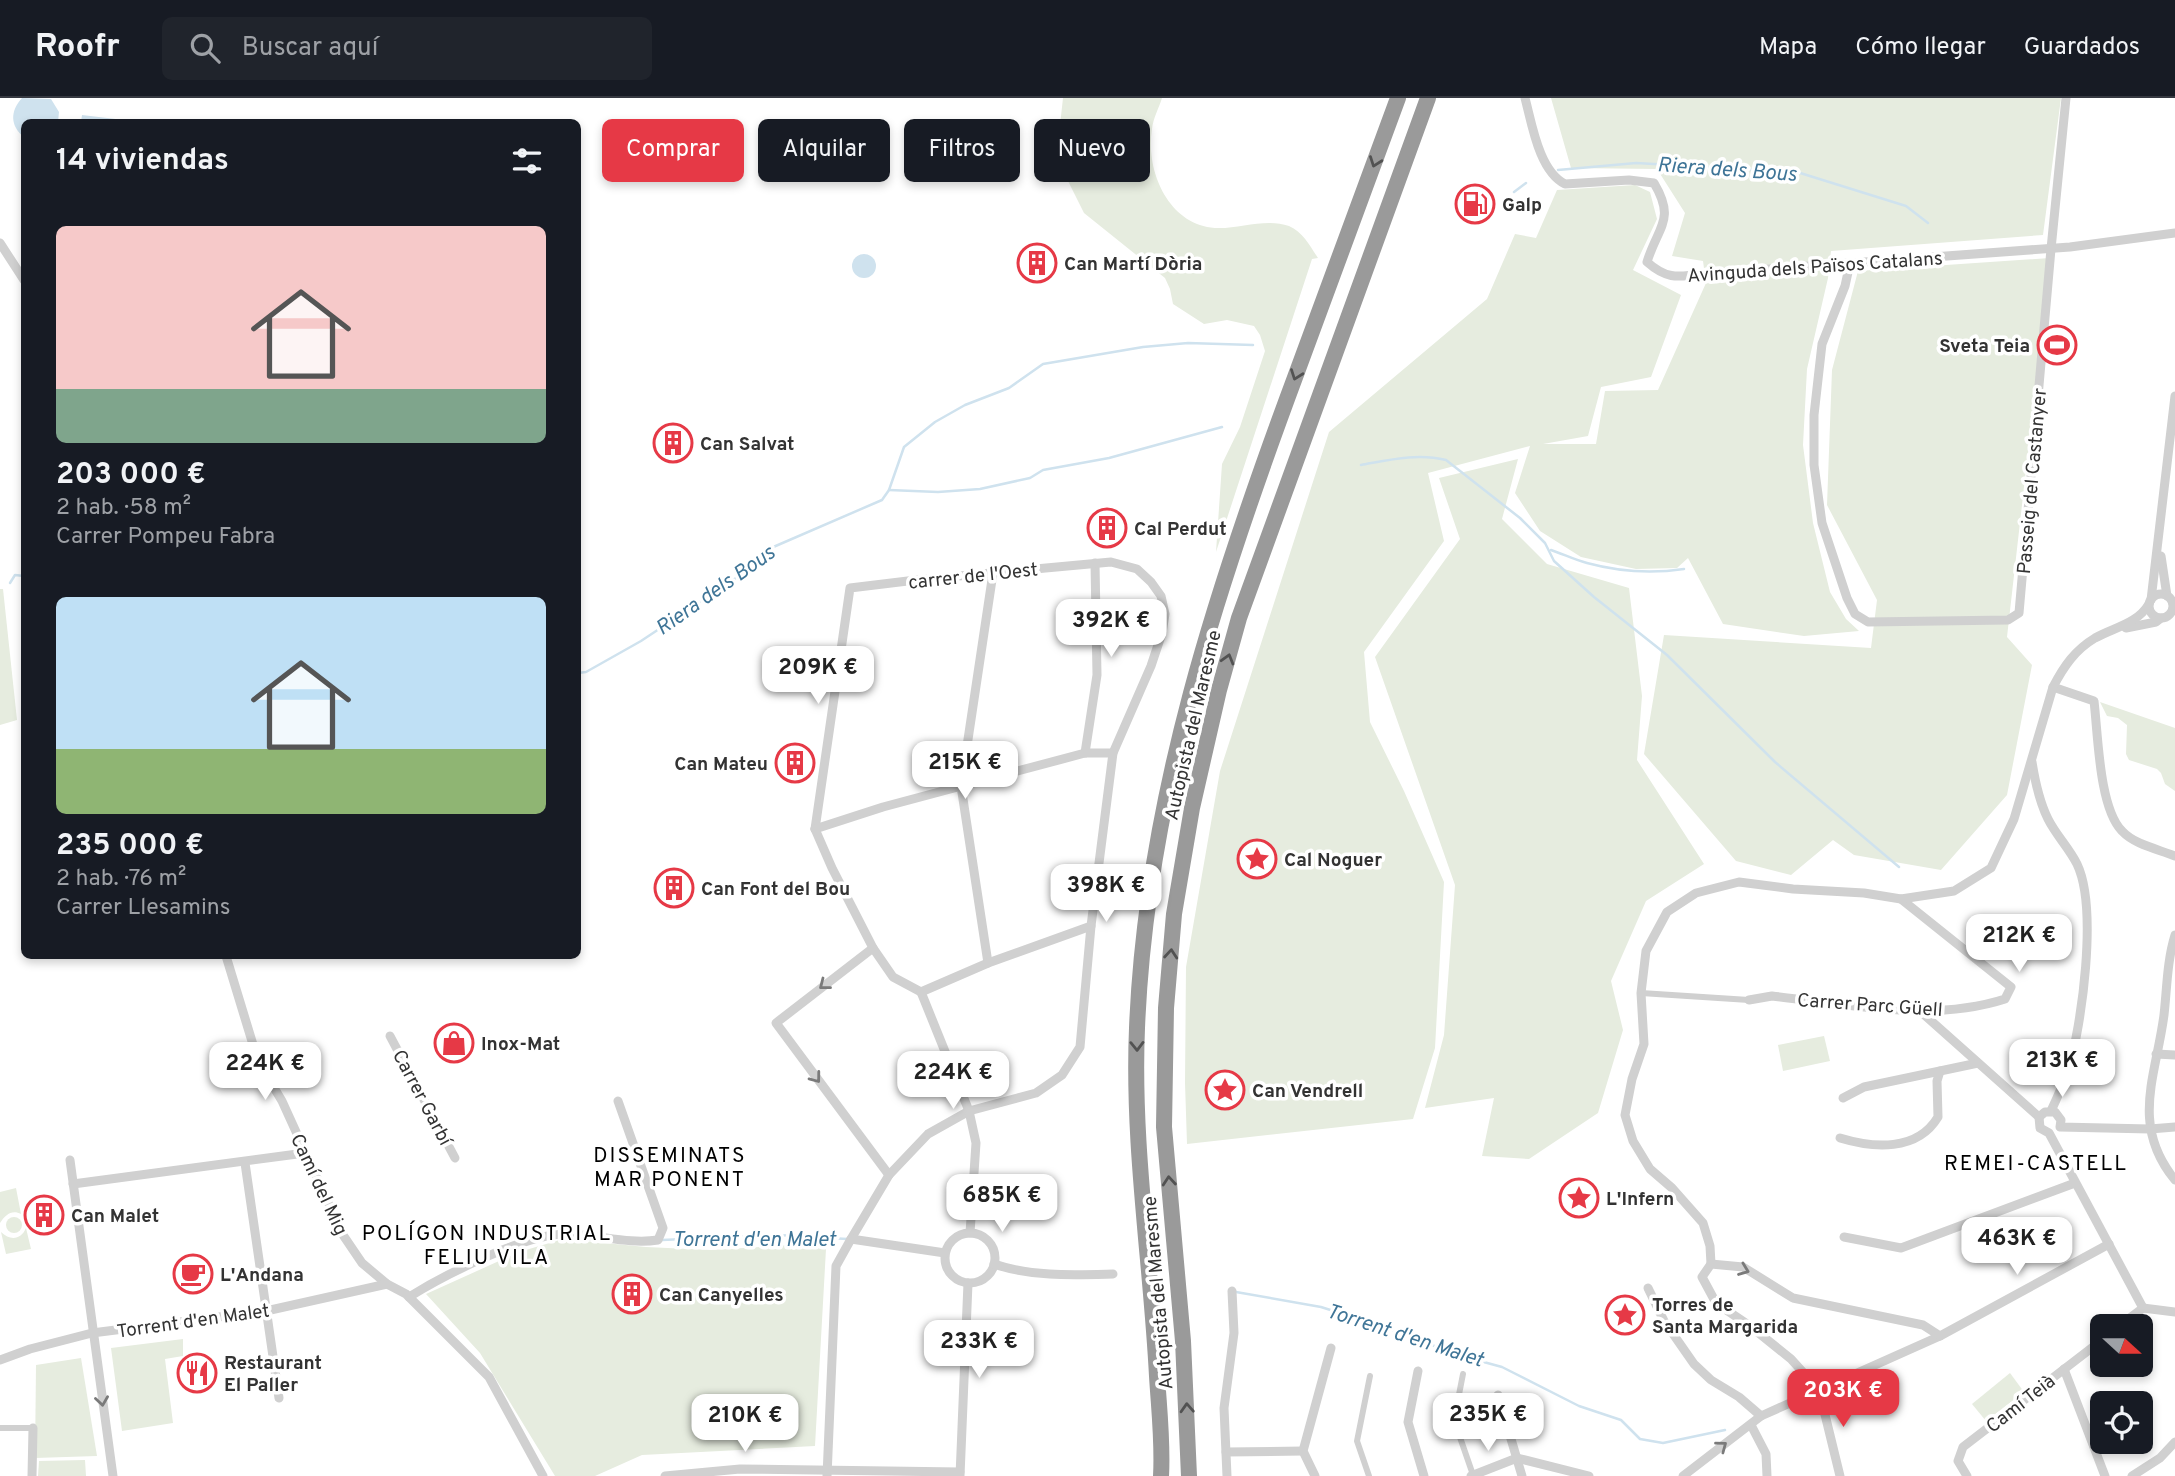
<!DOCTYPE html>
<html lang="es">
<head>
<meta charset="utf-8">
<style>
  body { margin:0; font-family:Overpass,sans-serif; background:#20242c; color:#f1f3f6; height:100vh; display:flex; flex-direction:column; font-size:26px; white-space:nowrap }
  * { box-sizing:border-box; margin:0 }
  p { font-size:23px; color:#9ea1a6 }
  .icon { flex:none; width:38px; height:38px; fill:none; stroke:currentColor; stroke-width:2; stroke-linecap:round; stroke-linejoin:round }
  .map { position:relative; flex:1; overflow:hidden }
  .drawer { position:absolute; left:21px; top:21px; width:560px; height:840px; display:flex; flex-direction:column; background:#171b24; border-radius:10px; box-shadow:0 4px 10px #0003 }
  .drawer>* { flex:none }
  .banner { position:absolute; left:602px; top:21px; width:665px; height:63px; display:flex; gap:14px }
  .needle { width:46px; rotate:111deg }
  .controls { position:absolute; left:2090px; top:1216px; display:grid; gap:14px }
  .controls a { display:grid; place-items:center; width:63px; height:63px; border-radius:10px; background:#171b24; box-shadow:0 4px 10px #0003; font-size:35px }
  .price { position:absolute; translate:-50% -60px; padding:0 16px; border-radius:14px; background:#fff; color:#222; font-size:23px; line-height:46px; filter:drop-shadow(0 2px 4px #0008) }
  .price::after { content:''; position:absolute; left:50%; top:42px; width:21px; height:16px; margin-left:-10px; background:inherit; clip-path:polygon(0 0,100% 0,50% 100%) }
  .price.selected { background:#e63946; color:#fff }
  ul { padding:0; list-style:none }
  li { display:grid; align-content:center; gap:14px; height:371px; padding:0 35px }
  li span { display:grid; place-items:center; height:217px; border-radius:10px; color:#555 }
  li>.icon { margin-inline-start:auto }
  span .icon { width:126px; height:126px; fill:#fffc; stroke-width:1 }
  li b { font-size:30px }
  h2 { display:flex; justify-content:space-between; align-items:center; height:84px; padding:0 35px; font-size:30px }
  .chip { padding:0 24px; border-radius:10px; background:#171b24; box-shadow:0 4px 10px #0003; font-size:24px; line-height:63px }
  .chip.selected { background:#e63946; color:#fff }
  header { display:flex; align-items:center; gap:42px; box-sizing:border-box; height:98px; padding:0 35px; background:#171b24; border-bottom:2px solid #363941 }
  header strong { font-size:33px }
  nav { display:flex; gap:38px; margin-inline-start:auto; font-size:24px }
  .search { width:490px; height:63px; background:#20242c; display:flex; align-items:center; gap:18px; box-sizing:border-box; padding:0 24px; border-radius:10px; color:#9ea1a6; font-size:26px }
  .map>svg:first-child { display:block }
  .green { fill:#e6ecdf }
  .water { fill:#cfe2ee }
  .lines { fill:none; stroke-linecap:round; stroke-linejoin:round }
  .stream { stroke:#cfe2ee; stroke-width:2.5 }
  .pedestrian { stroke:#d0d0d0; stroke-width:6 }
  .minor { stroke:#d0d0d0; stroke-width:9 }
  .motorway { stroke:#9a9a9a; stroke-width:16 }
  .oneway { stroke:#525252 }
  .oneway2 { stroke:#7a7a7a }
  .labels { text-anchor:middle; stroke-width:7; stroke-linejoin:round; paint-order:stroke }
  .poi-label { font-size:19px; font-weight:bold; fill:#333; stroke:#fff; text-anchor:start }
  .street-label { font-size:19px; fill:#333; stroke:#fff }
  .water-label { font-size:21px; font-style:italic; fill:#3f7597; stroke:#fff }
  .neighbourhood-label { font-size:21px; letter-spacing:2px; fill:#000; stroke:#fff }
</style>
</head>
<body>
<header>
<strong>Roofr</strong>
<div class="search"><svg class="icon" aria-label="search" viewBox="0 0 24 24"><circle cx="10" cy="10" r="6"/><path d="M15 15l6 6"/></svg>Buscar aquí</div>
<nav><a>Mapa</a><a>Cómo llegar</a><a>Guardados</a></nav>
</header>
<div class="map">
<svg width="2175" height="1378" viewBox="0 0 2175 1378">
  <rect width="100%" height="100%" fill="#fff"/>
  <g class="green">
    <path d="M1063 0H1162C1159 10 1153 20 1152 31 1145 74 1170 130 1219 130 1242 130 1267 120 1289 128 1303 134 1310 148 1318 160L1312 161 1216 454 1222 366 1240 329 1265 253 1260 237 1254 228 1227 222 1204 226 1173 206 1170 191 1165 180 1084 115 1063 73 1059 36Z"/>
    <polygon points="1551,0 2061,0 2043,137 1831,153 1828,180 1807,271 1803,347 1813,425 1830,494 1846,521 1859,533 1804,538 1723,526 1688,460 1677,470 1636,471 1581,459 1540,433 1515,395 1530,348 1428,375 1444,443 1364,554 1370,624 1404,693 1444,784 1435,950 1413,1021 1187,1046 1185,985 1186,869 1220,673 1329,334 1487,201 1515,136 1536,140 1557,92 1635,87 1650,94 1657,121 1633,172 1681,197 1651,279 1601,289 1588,338 1543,346 1596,346 1605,293 1658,292 1706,185 1703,163 1672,158 1685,115 1657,71 1571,70"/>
    <polygon points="2050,160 2007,539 2032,567 2007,697 1941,772 1854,757 1833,742 1791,777 1736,763 1644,656 1664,537 1871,550 1877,502 1827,407 1832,272 1858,173"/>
    <polygon points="1518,361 1502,421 1547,466 1629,490 1642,598 1637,662 1704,766 1646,803 1611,883 1623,932 1598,1015 1529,1061 1482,1058 1494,1000 1425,1010 1444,937 1455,787 1375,559 1460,441 1439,380"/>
    <polygon points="0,491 3,491 17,622 0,627"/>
    <polygon points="2100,604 2175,630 2175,693 2165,686 2161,675 2157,671 2129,662 2126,656 2127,627 2118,620 2107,618"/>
    <polygon points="1824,938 1830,963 1783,973 1778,947"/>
    <path d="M16 1090 21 1116C12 1111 5 1117 0 1125V1094Z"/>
    <circle cx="14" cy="1127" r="8"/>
    <path d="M26 1130 31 1151 6 1156 1 1134C10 1143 21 1142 26 1130Z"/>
    <polygon points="563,1141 646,1149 711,1152 790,1147 826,1151 815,1348 642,1357 595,1378 555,1378 480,1255 426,1196 519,1154"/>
    <polygon points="183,1241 183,1258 165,1261 173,1325 122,1333 111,1250"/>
    <polygon points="81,1260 97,1358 35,1360 36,1267"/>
    <polygon points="2010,1275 2024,1294 1986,1323 1972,1306"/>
    <polygon points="2134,1293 2148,1313 2140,1319 2140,1306 2117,1305"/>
    <polygon points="85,1362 86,1378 38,1378 39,1363"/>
  </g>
  <g class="water">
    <path d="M22 0 51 1 59 14 58 24H24V39C10 28 10 13 22 0Z"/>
    <polygon points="82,17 124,22 124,24 81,24"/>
    <circle cx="864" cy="168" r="12"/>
  </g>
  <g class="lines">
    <g class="stream">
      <polyline points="1558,72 1636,65 1797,74 1906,108 1928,125"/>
      <polyline points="1514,94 1526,85"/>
      <path d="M1361 367C1389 362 1417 355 1446 362L1520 420 1545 445 1554 463 1594 499 1667 557 1775 664 1899 769"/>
      <polyline points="889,392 938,394 980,391 1030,380 1043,372 1109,360 1222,329"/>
      <path d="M1551 452C1563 456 1575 462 1587 465 1620 474 1650 476 1684 471"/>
      <polyline points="10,485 15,477 24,478"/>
      <polyline points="578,575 586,574 641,543 739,478 771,450 882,402 889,392 904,349 935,324 965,307 1009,290 1043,266 1143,249 1188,245 1253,247"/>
      <polyline points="662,1142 778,1137 847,1141"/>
      <polyline points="1236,1194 1321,1209 1387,1230 1458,1257 1502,1269 1579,1308 1621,1322 1640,1341 1663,1345 1725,1332"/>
    </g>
    <g class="pedestrian">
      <polyline points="1641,895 1749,902"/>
      <polyline points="1463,1276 1454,1322 1472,1374 1471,1378"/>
      <polyline points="0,1330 33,1330"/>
      <polyline points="1369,1378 1357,1343 1370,1278"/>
    </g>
    <g class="minor">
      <path d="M1525 0C1532 26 1539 73 1565 86L1629 82 1654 85C1676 122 1658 128 1647 164 1665 180 1676 180 1700 176L2070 149 2175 135"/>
      <polyline points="0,145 24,182"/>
      <polyline points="1850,165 1845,188 1822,246 1814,317 1814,367 1822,425 1847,500 1855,516 1868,524 2008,522 2019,515 2051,151 2066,0"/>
      <polyline points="2161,458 2167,498"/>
      <circle cx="2161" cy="508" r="12"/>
      <polyline points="2151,502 2175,298"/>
      <polyline points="2126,530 2156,524 2161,520"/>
      <path d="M2053 589 2094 603C2098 636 2099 710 2122 733 2135 747 2158 751 2175 758"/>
      <polyline points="1085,655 1097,577 1095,465"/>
      <path d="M2032 664C2035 683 2039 703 2048 721 2056 737 2069 750 2077 766 2098 810 2082 927 2068 973 2063 987 2057 1000 2051 1013"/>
      <polyline points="815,731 850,490 916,482 1111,464 1137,471 1151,484 1161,498 1165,516 1162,535 1151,568 1113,655 1091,828 1080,949 1062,977 1036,995 969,1013 928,1036 889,1077 851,1141"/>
      <polyline points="815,731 883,709 1085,655 1113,655"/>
      <polyline points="815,731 832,770 873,850 893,879 921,894"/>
      <path d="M2175 837C2167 863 2167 890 2164 917 2156 978 2130 1027 2175 1082"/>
      <polyline points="873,850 776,925 889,1077"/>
      <polyline points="226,858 258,963 282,1003 343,1137 362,1165 387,1186 406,1196 489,1279 543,1378"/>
      <polyline points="988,865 961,688 993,475"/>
      <polyline points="921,894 969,1013 976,1045 970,1135"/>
      <polyline points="921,894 988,865 1091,828"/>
      <path d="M1749 902 1772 898C1847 906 1931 925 2005 901L2011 889 1901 801"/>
      <polyline points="1920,913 2039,1019"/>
      <polyline points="390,938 455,1060"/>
      <polyline points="2156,956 2175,957"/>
      <polyline points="1843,1000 1864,989 1978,965"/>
      <polyline points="2039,1019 2040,1030 2049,1035 2143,1210"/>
      <polyline points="2039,1019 2045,1014 2055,1014 2061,1022 2060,1029 2150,1031 2175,1029"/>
      <path d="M1840 1040C1873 1050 1917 1054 1938 1019L1937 983 1940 973"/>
      <polyline points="70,1062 113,1378"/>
      <polyline points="245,1065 279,1300"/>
      <polyline points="73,1086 305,1055"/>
      <circle cx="970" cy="1160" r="25"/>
      <polyline points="1844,1139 1901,1150 2075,1085"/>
      <path d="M994 1166C1032 1179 1074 1177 1113 1176"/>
      <path d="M1711 1166 1710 1148 1703 1125 1672 1090 1650 1071 1633 1043 1625 1017 1632 981 1644 946 1641 895 1646 853 1667 814 1696 795 1739 784 1793 791 1864 795 1901 801 1954 793 1991 770 2014 721 2053 589C2064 568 2075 552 2095 540 2115 529 2137 526 2149 506"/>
      <polyline points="1648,1190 1664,1223 1694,1266 1711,1282 1739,1299 1761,1318"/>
      <path d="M409 1199C444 1177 522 1138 562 1136 595 1135 626 1147 658 1142L663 1130 618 1003"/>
      <polyline points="2143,1210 2175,1214"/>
      <polyline points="2119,1228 2143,1210"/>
      <polyline points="0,1262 30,1251 92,1235 266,1213 387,1186"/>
      <polyline points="2064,1271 2105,1378"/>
      <polyline points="1418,1273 1408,1324 1424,1378"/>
      <polyline points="1498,1297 1522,1378"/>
      <polyline points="1751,1327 1766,1356 1767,1378"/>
      <polyline points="1226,1354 1303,1353"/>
      <polyline points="1517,1360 1589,1378"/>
      <polyline points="32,1378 33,1330"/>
      <polyline points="665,1378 740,1371 960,1374"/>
      <polyline points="827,1378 836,1168 851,1141 945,1155"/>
      <polyline points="960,1378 968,1185"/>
      <polyline points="1227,1378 1224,1310 1234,1235 1232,1193"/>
      <polyline points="1315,1378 1303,1353 1331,1250"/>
      <polyline points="1471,1378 1517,1360"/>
      <polyline points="1683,1378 1761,1318 1940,1238 2109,1146"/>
      <polyline points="1840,1378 1819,1292 1791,1261 1750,1228 1716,1205 1702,1179 1711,1166 1743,1169 1793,1200 1923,1227 1940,1238"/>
      <polyline points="1967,1378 1958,1363 1963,1349 2102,1242"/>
      <polyline points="2132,1378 2160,1360 2175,1344"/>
    </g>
    <g class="motorway">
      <path d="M1161 1378C1163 1345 1159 1311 1157 1278 1151 1163 1132 1046 1137 930 1146 702 1218 486 1297 274 1331 183 1364 91 1398 0"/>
      <polyline points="1189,1378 1183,1243 1164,1029 1166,910 1174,816 1192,710 1219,592 1239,520 1428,0"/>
    </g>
  </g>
  <defs><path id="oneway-chevron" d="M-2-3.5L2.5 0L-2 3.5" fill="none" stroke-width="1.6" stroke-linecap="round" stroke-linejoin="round" transform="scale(1.75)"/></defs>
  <g class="oneway">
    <use href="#oneway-chevron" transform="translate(1375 64) rotate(110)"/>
    <use href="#oneway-chevron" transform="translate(1296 277) rotate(110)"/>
    <use href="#oneway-chevron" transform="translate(1228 561) rotate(-74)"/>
    <use href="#oneway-chevron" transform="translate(1171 856) rotate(-85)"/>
    <use href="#oneway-chevron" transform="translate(1137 948) rotate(89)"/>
    <use href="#oneway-chevron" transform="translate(1169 1083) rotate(-95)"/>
    <use href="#oneway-chevron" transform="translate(1187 1310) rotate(-93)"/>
  </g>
  <g class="oneway2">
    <use href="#oneway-chevron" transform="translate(824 887) rotate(142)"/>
    <use href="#oneway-chevron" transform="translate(816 980) rotate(53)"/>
    <use href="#oneway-chevron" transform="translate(1744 1172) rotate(21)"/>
    <use href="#oneway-chevron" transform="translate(102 1303) rotate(82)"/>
    <use href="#oneway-chevron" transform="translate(1722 1348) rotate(-37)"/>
  </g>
  <defs>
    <symbol id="fuel-ring" viewBox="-11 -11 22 22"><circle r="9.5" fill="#fff" stroke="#e63946" stroke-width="1.5"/><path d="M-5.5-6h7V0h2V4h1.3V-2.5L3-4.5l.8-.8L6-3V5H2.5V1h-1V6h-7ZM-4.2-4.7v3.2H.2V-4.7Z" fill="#e63946"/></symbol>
    <symbol id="building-ring" viewBox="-11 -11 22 22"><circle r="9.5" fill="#fff" stroke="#e63946" stroke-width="1.5"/><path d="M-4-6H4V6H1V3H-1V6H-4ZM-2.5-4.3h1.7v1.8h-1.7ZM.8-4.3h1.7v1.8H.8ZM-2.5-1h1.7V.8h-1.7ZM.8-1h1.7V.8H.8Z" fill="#e63946"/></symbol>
    <symbol id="stadium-ring" viewBox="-11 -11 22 22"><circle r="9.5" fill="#fff" stroke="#e63946" stroke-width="1.5"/><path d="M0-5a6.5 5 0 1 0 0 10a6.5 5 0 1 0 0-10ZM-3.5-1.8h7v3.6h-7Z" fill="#e63946"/></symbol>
    <symbol id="sight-ring" viewBox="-11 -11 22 22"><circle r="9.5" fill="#fff" stroke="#e63946" stroke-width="1.5"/><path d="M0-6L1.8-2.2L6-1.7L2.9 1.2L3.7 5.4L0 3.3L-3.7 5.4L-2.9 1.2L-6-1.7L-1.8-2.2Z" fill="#e63946"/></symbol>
    <symbol id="shop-ring" viewBox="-11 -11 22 22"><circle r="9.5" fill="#fff" stroke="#e63946" stroke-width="1.5"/><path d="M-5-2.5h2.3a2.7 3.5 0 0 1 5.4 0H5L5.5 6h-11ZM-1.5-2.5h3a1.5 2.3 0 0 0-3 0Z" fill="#e63946"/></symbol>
    <symbol id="cafe-ring" viewBox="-11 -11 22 22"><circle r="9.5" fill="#fff" stroke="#e63946" stroke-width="1.5"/><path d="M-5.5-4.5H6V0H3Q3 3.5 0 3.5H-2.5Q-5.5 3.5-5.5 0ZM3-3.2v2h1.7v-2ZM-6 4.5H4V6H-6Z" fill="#e63946"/></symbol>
    <symbol id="restaurant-ring" viewBox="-11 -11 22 22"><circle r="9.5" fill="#fff" stroke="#e63946" stroke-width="1.5"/><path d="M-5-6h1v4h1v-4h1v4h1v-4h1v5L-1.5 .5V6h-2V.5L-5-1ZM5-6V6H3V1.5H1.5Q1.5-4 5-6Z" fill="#e63946"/></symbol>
  </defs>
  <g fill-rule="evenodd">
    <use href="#fuel-ring" x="1453" y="84" width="44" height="44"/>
    <use href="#building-ring" x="1015" y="143" width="44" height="44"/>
    <use href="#stadium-ring" x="2035" y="225" width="44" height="44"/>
    <use href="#building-ring" x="651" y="323" width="44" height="44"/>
    <use href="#building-ring" x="1085" y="408" width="44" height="44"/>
    <use href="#building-ring" x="773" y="643" width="44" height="44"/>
    <use href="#sight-ring" x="1235" y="739" width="44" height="44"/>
    <use href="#building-ring" x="652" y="768" width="44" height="44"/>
    <use href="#shop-ring" x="432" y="923" width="44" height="44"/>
    <use href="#sight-ring" x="1203" y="970" width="44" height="44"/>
    <use href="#sight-ring" x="1557" y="1078" width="44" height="44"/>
    <use href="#building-ring" x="22" y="1095" width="44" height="44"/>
    <use href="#cafe-ring" x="171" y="1154" width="44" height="44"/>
    <use href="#building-ring" x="610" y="1174" width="44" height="44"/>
    <use href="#sight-ring" x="1603" y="1195" width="44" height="44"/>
    <use href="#restaurant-ring" x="175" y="1253" width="44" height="44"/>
  </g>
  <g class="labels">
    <g class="poi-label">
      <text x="1502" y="113">Galp</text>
      <text x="1064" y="172">Can Martí Dòria</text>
      <text x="2030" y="254" text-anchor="end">Sveta Teia</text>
      <text x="700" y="352">Can Salvat</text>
      <text x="1134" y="437">Cal Perdut</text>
      <text x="768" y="672" text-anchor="end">Can Mateu</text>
      <text x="1284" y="768">Cal Noguer</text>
      <text x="701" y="797">Can Font del Bou</text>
      <text x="481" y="952">Inox-Mat</text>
      <text x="1252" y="999">Can Vendrell</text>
      <text x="1606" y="1107">L'Infern</text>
      <text x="71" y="1124">Can Malet</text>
      <text x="220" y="1183">L'Andana</text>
      <text x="659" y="1203">Can Canyelles</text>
      <text x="1652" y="1213">Torres de<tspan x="1652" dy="22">Santa Margarida</tspan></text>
      <text x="224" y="1271">Restaurant<tspan x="224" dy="22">El Paller</tspan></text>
    </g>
    <g class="street-label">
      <text transform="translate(1815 168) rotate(-4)" y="7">Avinguda dels Països Catalans</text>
      <text transform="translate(2031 383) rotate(-85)" y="7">Passeig del Castanyer</text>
      <text transform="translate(973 477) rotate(-6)" y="7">carrer de l'Oest</text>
      <text transform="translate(1192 627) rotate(-77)" y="7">Autopista del Maresme</text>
      <text transform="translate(1870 906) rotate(4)" y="7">Carrer Parc Güell</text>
      <text transform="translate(423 999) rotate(62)" y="7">Carrer Garbí</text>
      <text transform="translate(320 1086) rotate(65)" y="7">Camí del Mig</text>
      <text transform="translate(1157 1195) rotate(-95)" y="7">Autopista del Maresme</text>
      <text transform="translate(193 1222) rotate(-8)" y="7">Torrent d'en Malet</text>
      <text transform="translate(2020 1305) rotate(-38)" y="7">Camí Teià</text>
    </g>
    <g class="water-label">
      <text transform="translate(1727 71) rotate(4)" y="7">Riera dels Bous</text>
      <text transform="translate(715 492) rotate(-35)" y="7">Riera dels Bous</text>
      <text x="754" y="1148">Torrent d'en Malet</text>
      <text transform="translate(1405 1237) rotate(18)" y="7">Torrent d'en Malet</text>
    </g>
    <g class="neighbourhood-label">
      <text x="670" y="1064">DISSEMINATS<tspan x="670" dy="24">MAR PONENT</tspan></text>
      <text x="2036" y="1072">REMEI-CASTELL</text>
      <text x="487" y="1142">POLÍGON INDUSTRIAL<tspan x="487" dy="24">FELIU VILA</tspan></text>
    </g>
  </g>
</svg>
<div class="controls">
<a><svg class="needle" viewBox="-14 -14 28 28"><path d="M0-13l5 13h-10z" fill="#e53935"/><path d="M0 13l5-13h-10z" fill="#9ea1a6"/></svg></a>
<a><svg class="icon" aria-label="locate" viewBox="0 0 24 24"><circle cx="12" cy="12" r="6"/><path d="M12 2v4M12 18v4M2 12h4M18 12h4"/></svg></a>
</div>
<b class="price" style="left:1111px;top:561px">392K €</b>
<b class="price" style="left:818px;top:608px">209K €</b>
<b class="price" style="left:965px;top:703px">215K €</b>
<b class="price" style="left:1106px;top:826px">398K €</b>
<b class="price" style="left:2019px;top:876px">212K €</b>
<b class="price" style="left:2062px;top:1001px">213K €</b>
<b class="price" style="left:265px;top:1004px">224K €</b>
<b class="price" style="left:953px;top:1013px">224K €</b>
<b class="price" style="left:1002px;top:1136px">685K €</b>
<b class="price" style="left:2017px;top:1179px">463K €</b>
<b class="price" style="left:979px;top:1282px">233K €</b>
<b class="price selected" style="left:1843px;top:1331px">203K €</b>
<b class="price" style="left:1488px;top:1355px">235K €</b>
<b class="price" style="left:745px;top:1356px">210K €</b>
<div class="banner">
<a class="chip selected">Comprar</a>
<a class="chip">Alquilar</a>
<a class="chip">Filtros</a>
<a class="chip">Nuevo</a>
</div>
<section class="drawer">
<h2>14 viviendas<svg class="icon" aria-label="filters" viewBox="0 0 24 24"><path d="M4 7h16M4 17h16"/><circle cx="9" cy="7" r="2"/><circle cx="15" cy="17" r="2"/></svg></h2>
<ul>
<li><span style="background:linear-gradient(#f6c9c9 75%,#7fa58c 0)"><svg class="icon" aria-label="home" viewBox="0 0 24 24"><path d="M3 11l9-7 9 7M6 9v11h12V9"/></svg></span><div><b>203 000 €</b><p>2 hab. · 58 m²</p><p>Carrer Pompeu Fabra</p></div></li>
<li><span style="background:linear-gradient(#bfe0f5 70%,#8fb573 0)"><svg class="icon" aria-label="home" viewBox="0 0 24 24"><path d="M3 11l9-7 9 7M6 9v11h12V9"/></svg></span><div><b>235 000 €</b><p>2 hab. · 76 m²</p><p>Carrer Llesamins</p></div></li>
</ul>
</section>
</div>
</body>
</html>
